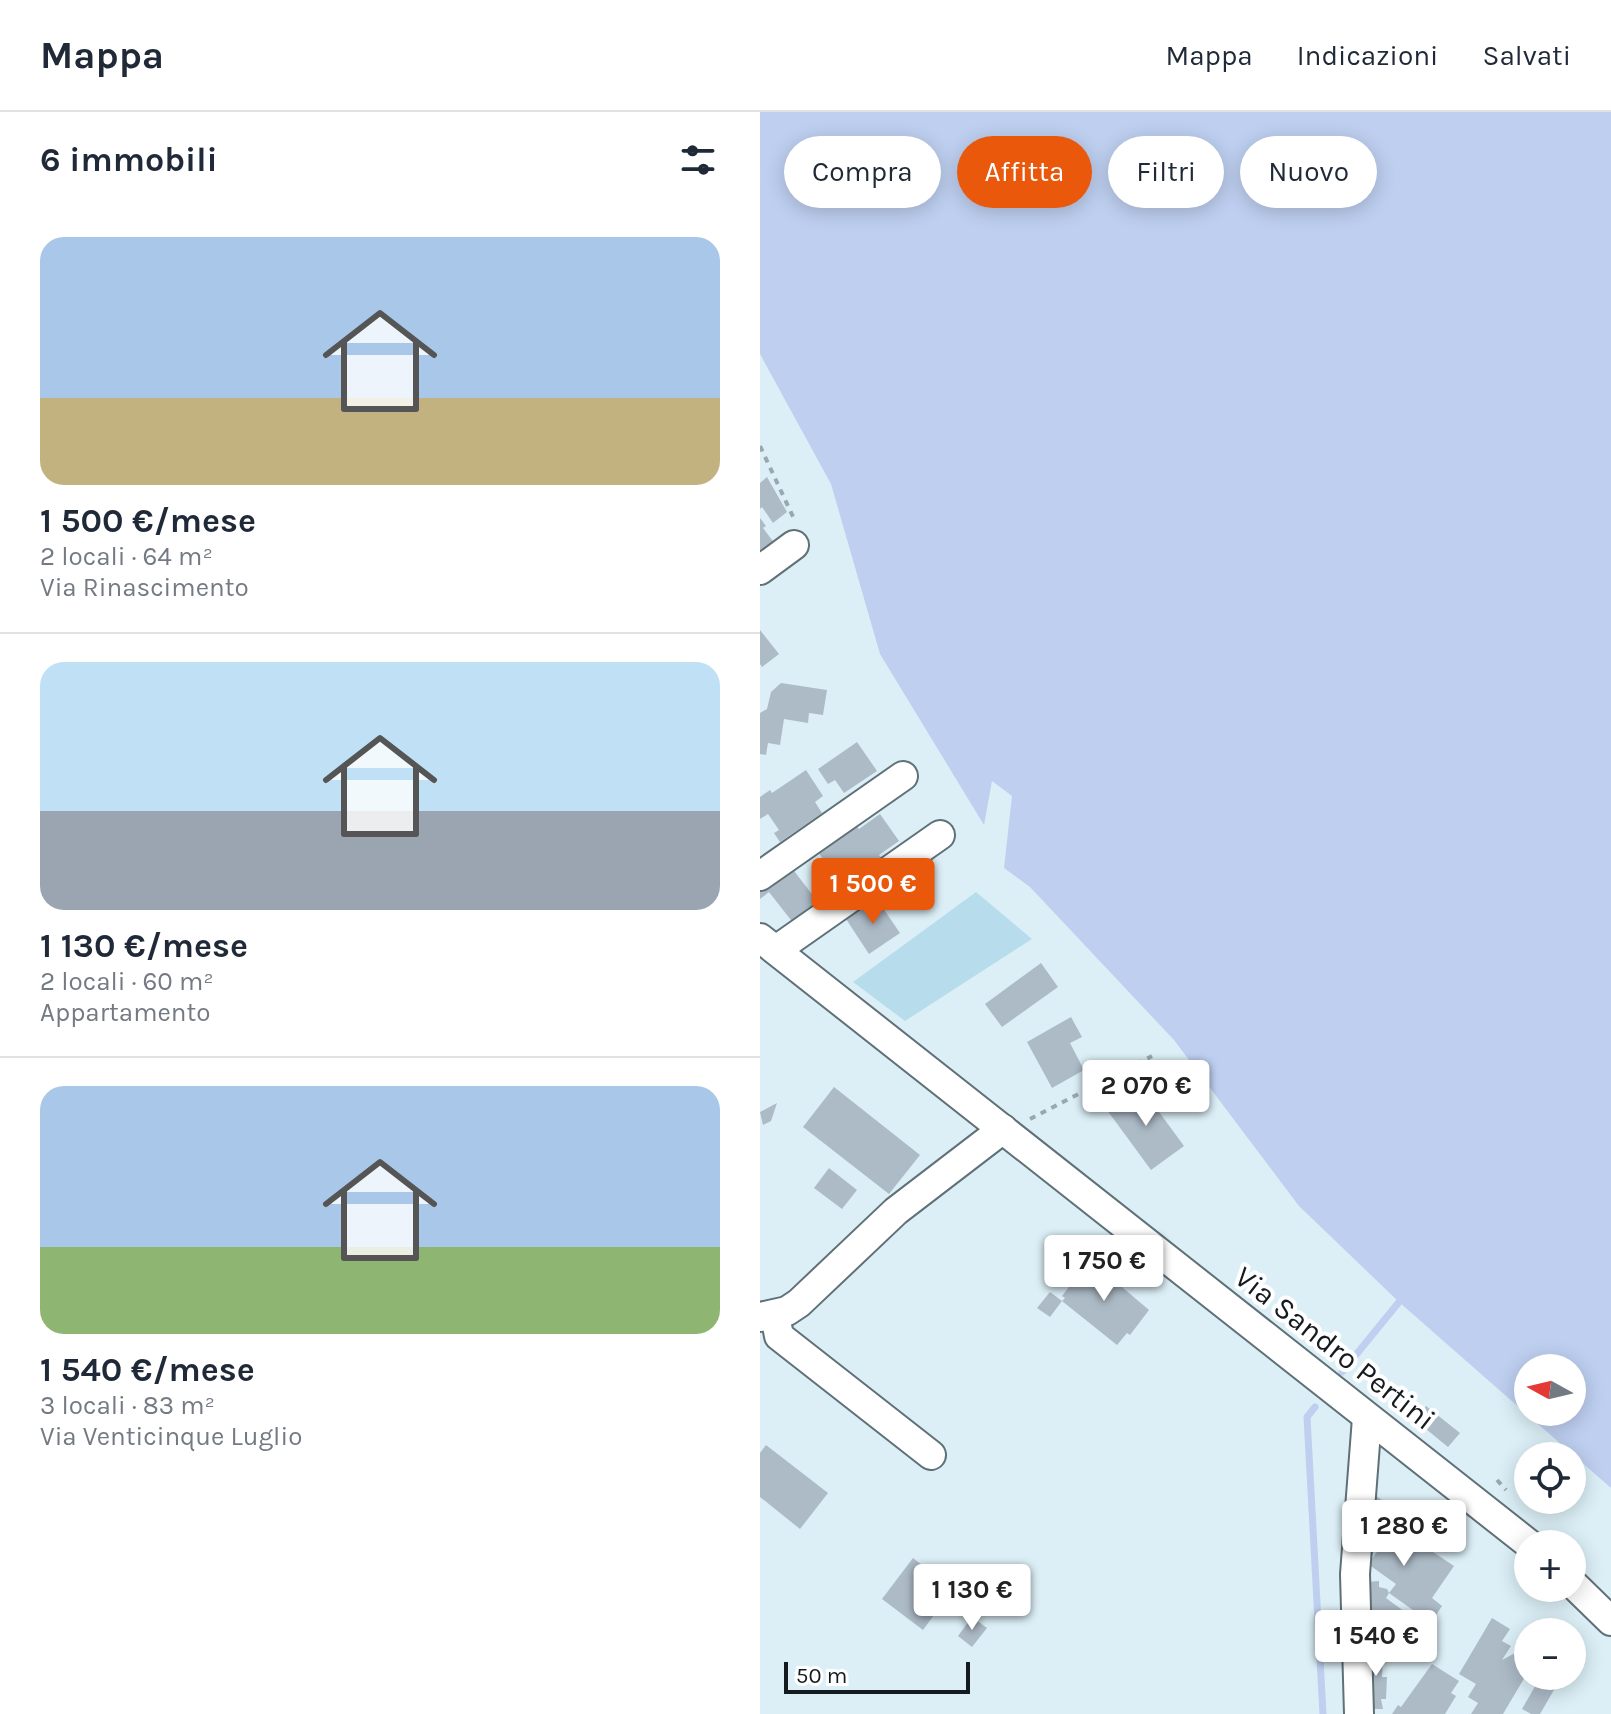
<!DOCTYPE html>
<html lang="it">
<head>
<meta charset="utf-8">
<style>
  body { margin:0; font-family:Karla,sans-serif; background:#f2f2f3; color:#1f2937; height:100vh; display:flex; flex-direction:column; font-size:30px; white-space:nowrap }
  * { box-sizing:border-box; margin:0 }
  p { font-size:26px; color:#747a83 }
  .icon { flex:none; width:44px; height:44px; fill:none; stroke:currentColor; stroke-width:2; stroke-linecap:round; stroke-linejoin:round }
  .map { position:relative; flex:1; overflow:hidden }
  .drawer { display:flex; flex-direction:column; background:#fff; width:760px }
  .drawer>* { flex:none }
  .banner { position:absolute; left:24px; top:24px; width:706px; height:72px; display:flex; gap:16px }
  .needle { width:52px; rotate:278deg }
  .buttons { position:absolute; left:754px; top:1242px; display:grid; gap:16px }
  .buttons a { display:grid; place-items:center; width:72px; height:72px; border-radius:50%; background:#fff; box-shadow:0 4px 20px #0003; font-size:40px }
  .scale { position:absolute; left:24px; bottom:20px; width:186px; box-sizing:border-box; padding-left:8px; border:4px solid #141b1e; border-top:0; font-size:22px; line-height:28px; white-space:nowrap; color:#141b1e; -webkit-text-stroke:6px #fff; paint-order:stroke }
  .price { position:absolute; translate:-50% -68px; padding:0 18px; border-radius:8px; background:#fff; color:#222; font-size:26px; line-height:52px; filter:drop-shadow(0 2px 4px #0008) }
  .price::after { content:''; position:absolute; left:50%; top:48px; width:24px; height:18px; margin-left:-12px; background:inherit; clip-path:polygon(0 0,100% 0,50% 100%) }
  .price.current { background:#ea580c; color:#fff }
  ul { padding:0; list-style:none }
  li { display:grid; align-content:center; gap:16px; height:424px; padding:0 40px }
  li+li { border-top:2px solid #e0e1e3 }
  li span { display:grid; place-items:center; height:248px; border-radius:24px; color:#555 }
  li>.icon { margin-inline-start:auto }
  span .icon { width:144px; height:144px; fill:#fffc; stroke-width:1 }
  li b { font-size:34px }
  h2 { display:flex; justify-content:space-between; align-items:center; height:96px; padding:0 40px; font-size:34px }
  .chip { padding:0 28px; border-radius:36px; background:#fff; box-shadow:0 4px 20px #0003; font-size:28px; line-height:72px }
  .chip.current { background:#ea580c; color:#fff }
  header { display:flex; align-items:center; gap:48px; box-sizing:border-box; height:112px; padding:0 40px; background:#fff; border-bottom:2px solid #e0e1e3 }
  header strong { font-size:38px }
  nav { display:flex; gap:44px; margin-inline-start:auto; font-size:28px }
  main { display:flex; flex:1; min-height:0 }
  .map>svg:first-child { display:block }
  .green { fill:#b7dded }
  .water { fill:#becff0; fill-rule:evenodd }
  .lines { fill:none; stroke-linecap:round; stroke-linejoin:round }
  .stream { stroke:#becff0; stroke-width:7 }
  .building { fill:#adbbc7 }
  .minor-casing { stroke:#5f7077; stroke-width:32 }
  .path { stroke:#99a8ae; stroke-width:4; stroke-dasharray:6 6; stroke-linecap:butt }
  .minor { stroke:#fff; stroke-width:28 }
  .labels { text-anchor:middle; stroke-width:8; stroke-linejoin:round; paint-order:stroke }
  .street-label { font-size:30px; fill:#141b1e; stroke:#fff }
</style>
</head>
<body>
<header>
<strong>Mappa</strong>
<nav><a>Mappa</a><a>Indicazioni</a><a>Salvati</a></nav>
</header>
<main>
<section class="drawer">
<h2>6 immobili<svg class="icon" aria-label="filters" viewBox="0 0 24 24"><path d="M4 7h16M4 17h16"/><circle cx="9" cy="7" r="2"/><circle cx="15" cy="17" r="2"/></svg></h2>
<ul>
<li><span style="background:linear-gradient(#a9c7e8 65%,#c2b280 0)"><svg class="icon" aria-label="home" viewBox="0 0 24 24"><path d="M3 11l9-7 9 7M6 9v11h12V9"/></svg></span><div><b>1 500 €/mese</b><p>2 locali · 64 m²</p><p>Via Rinascimento</p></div></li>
<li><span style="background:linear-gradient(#bfe0f5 60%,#9aa5b1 0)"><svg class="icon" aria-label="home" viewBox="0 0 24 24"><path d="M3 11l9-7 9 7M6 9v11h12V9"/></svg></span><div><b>1 130 €/mese</b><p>2 locali · 60 m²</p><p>Appartamento</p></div></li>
<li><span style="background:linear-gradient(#a9c7e8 65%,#8fb573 0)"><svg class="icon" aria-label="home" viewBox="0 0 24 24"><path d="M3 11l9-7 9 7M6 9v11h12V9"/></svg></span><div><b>1 540 €/mese</b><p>3 locali · 83 m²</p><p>Via Venticinque Luglio</p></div></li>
</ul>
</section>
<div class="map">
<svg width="851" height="1602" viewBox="0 0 851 1602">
  <rect width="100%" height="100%" fill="#dceff7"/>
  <polygon class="green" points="216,780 272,827 145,909 93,870"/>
  <path class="water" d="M0 0H851V1376L639 1190 539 1094 414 928 270 775 244 756 252 684 232 669 224 713 120 542 71 372 0 242ZM768 1256H812V1300H768Z"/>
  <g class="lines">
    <g class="stream">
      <polyline points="582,1260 639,1190"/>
      <polyline points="555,1295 547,1305 563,1602"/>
    </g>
  </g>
  <g class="building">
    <polygon points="7,365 27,400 13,411 2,395 0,397 0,371"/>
    <polygon points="0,406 6,414 3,416 15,432 0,443"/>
    <polygon points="0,518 19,542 2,555 0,552"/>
    <polygon points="21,571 67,578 63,603 49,601 48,611 24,607 20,633 8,631 6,643 0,642 0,601 7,597 11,580"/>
    <polygon points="97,630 117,659 84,681 75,668 68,672 58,657"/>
    <polygon points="46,658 63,684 55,690 62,701 20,730 14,721 19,718 8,702 0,707 0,685 10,678 12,681"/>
    <polygon points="120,702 139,729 119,743 121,746 84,777 56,737 93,710 99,717"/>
    <polygon points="28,751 61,794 34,812 9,780 0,787 0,770"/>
    <polygon points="116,786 140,821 109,842 86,807"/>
    <polygon points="281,851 298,875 242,915 225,892"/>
    <polygon points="311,905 322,925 310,931 324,958 292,976 267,930"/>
    <polygon points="380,974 424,1034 391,1058 347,998"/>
    <polygon points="74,975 160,1043 129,1082 43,1015"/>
    <polygon points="17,991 11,1009 3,1013 0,1000"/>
    <polygon points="69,1056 97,1078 82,1097 54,1076"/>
    <polygon points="330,1148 389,1198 370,1223 367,1221 357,1233 302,1189 305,1186 302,1184"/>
    <polygon points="290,1180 302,1189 290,1205 277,1196"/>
    <polygon points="666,1294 700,1321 688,1335 655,1308"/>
    <polygon points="6,1333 68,1381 40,1417 0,1385 0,1341"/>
    <polygon points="612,1381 675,1426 667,1436 694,1454 672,1486 682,1494 671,1511 629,1481 626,1486 645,1500 632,1517 619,1508 613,1516 608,1515 606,1470 619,1469 619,1475 627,1477 629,1481 636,1472 608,1452 628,1425 617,1415 610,1415"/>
    <polygon points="153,1446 193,1477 163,1518 122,1487"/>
    <polygon points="212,1505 227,1516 212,1535 198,1524"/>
    <polygon points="732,1506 750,1517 742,1529 751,1534 742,1548 757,1540 768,1548 768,1560 743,1602 711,1602 718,1591 708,1585 716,1572 699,1562"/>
    <polygon points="608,1532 619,1533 618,1542 623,1543 622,1565 627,1565 626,1587 621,1587 623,1597 609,1597"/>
    <polygon points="672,1552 699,1569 691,1581 696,1584 685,1602 632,1602 638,1593 641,1595"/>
    <polygon points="781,1564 802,1564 780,1602 771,1602 762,1597"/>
  </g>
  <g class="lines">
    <defs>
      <g id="minor">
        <polyline points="0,458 34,433"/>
        <polyline points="0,764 143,664"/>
        <polyline points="0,826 769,1432"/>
        <polyline points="16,838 180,723"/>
        <polyline points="15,1203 19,1224 171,1343"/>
        <polyline points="0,1205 27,1199 39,1191 136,1099 243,1017"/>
        <polyline points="812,1471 851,1509"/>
        <polyline points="599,1602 595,1462 607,1306"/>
      </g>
    </defs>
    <use href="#minor" class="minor-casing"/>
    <g class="path">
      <polyline points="0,334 35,409"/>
      <polyline points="270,1007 392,944"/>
      <polyline points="737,1368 746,1378"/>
    </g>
    <use href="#minor" class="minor"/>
  </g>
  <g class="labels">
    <g class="street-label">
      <text transform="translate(575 1236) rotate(38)" y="10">Via Sandro Pertini</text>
    </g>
  </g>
</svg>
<div class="buttons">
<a><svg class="needle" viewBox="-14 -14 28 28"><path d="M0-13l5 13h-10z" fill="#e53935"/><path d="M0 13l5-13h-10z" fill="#747a83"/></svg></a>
<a><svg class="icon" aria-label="locate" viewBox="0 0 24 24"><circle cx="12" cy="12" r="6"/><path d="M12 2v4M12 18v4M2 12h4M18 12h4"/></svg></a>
<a>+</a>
<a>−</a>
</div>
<div class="scale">50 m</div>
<b class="price current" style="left:113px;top:814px">1 500 €</b>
<b class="price" style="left:386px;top:1016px">2 070 €</b>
<b class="price" style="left:344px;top:1191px">1 750 €</b>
<b class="price" style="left:644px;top:1456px">1 280 €</b>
<b class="price" style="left:212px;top:1520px">1 130 €</b>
<b class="price" style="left:616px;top:1566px">1 540 €</b>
<div class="banner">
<a class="chip">Compra</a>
<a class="chip current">Affitta</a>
<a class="chip">Filtri</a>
<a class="chip">Nuovo</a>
</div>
</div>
</main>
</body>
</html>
